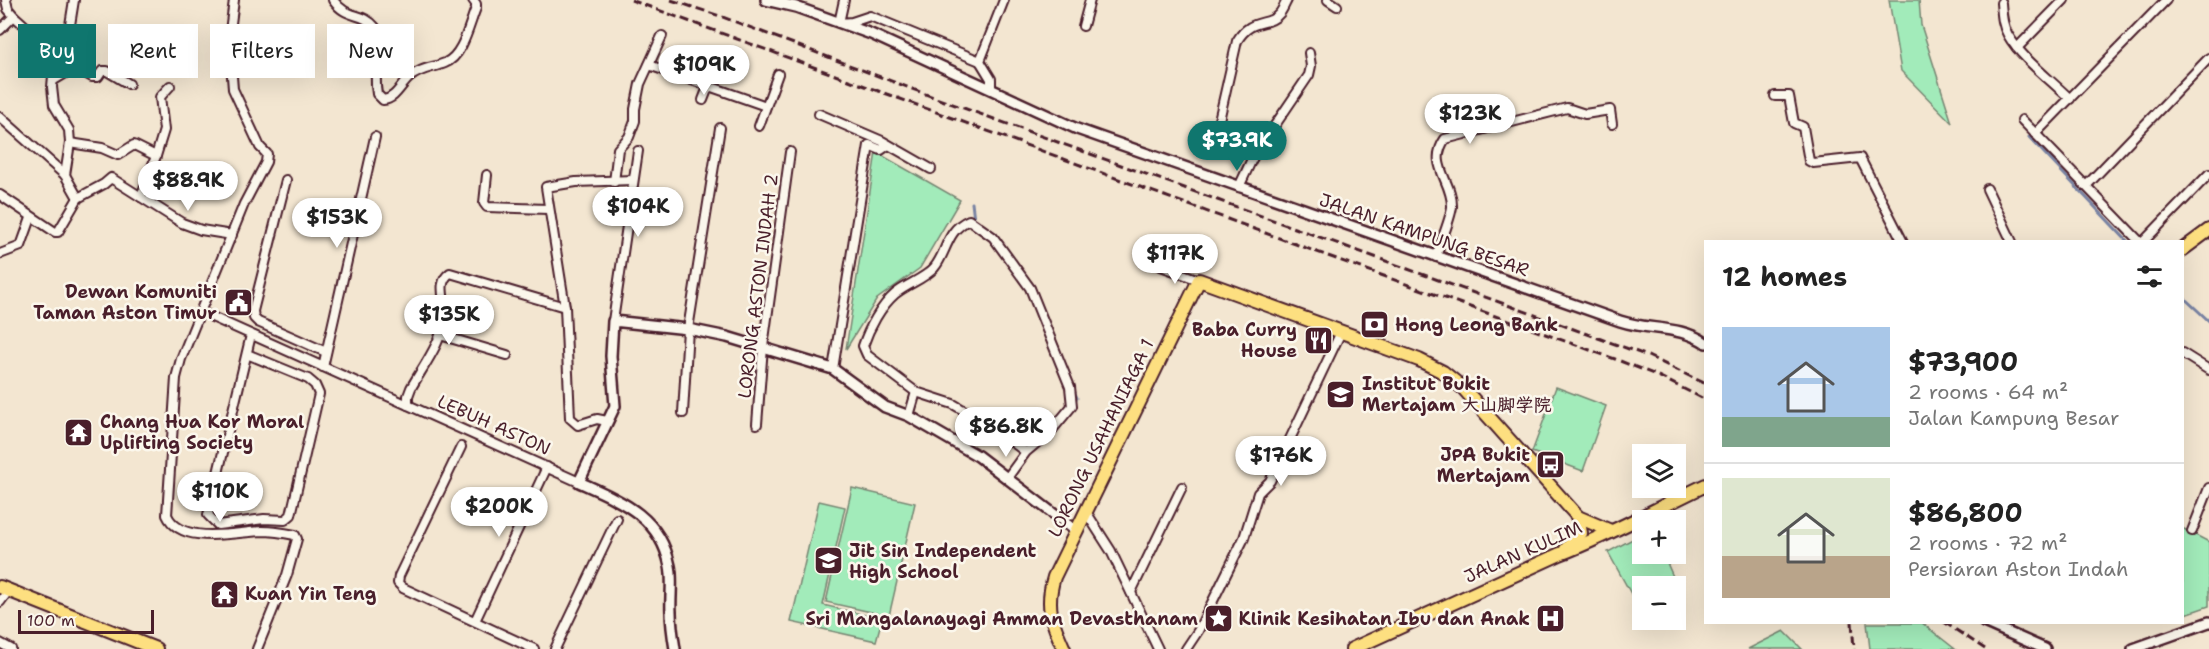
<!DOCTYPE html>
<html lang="en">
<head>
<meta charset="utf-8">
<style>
  body { margin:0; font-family:"Shantell Sans","LXGW WenKai TC",sans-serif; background:#f2f2f2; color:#222; height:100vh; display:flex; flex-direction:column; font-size:22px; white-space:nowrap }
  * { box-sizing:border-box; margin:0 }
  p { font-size:20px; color:#767676 }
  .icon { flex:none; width:33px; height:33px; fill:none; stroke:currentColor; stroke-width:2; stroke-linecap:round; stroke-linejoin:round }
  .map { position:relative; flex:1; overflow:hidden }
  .side { position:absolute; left:1704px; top:240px; width:480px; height:384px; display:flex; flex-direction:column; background:#fff; border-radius:0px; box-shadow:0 6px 24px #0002 }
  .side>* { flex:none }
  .banner { position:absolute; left:18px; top:24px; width:570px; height:54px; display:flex; gap:12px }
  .tools { position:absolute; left:1632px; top:444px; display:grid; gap:12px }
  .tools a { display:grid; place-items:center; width:54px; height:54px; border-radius:0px; background:#fff; box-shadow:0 6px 24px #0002; font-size:30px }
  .scale { position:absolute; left:18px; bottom:15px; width:136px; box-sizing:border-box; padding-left:6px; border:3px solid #4a1f2b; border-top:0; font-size:16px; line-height:21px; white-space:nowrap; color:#4a1f2b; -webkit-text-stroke:4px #fbf7ec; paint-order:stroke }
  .price { position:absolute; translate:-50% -51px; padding:0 14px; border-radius:21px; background:#fff; color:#222; font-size:20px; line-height:39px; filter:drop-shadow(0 2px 3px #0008) }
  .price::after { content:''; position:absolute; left:50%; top:36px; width:18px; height:14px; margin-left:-9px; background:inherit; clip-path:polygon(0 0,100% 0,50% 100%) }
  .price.current { background:#0f766e; color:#fff }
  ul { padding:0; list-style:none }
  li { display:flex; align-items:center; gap:18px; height:150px; padding:0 18px }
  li+li { border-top:2px solid #e0e0e0 }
  li span { display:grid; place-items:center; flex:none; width:168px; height:120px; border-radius:0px; color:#555 }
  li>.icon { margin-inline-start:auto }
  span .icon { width:72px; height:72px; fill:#fffc; stroke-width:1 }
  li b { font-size:26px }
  h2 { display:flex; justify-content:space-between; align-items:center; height:72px; padding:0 18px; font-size:26px }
  .chip { padding:0 21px; border-radius:0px; background:#fff; box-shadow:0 6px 24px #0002; font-size:21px; line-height:54px }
  .chip.current { background:#0f766e; color:#fff }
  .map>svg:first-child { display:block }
  .green { fill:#a2ebba; stroke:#768572; stroke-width:1.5 }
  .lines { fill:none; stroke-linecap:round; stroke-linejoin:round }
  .stream { stroke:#7983a3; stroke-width:3 }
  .minor-casing { stroke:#4a1f2b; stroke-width:12 }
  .tertiary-casing { stroke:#4a1f2b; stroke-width:14 }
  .primary-casing { stroke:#4a1f2b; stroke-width:16 }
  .minor { stroke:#fbf7ec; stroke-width:8 }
  .tertiary { stroke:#fbf7ec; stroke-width:9 }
  .primary { stroke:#fddf80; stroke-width:12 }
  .rail { stroke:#4a1f2b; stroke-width:3; stroke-dasharray:9 4.5; stroke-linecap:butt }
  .labels { text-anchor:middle; stroke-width:5; stroke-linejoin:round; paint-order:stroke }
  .street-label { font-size:18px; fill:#4a1f2b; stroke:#fbf7ec }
  .poi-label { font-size:18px; font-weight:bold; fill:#4a1f2b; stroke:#fbf7ec; text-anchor:end }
</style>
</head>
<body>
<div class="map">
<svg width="2209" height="649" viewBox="0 0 2209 649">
  <rect width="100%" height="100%" fill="#f3e6d1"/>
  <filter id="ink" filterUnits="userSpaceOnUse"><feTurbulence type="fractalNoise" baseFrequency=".0167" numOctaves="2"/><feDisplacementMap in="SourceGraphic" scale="12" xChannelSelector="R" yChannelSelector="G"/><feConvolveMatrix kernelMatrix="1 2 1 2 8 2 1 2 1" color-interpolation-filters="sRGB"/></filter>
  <g filter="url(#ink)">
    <g class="green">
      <polygon points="1889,0 1919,0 1921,25 1952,123 1901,71"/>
      <polygon points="876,152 960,200 920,268 877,299 846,349"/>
      <polygon points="1556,387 1606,406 1583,471 1532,452"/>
      <polygon points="852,488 915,503 889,616 826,602"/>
      <polygon points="819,501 845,507 823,605 882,619 876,641 791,622"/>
      <polygon points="2182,528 2209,542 2209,606 2183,615"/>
      <polygon points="1642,534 1642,554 1663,554 1675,581 1663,586 1642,586 1642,597 1635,601 1608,552"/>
      <polygon points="1867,623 1922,623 1955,649 1870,649"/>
      <polygon points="1784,631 1802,649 1748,649"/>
    </g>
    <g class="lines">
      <g class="stream">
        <polyline points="2029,137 2128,242"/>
        <polyline points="972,203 974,219 977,221"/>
        <polyline points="2182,296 2209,321"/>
        <polyline points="1073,388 1077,398"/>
      </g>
      <defs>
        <g id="minor">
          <polyline points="6,0 8,9 14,16 55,53"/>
          <path d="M234 0 229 39 233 89 260 147 267 154 266 162 244 204 181 359 176 378 167 515C181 546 236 532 262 531 273 531 285 533 295 535L297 539 287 575 257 649"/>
          <path d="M333 0C347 20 362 11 375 27L376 86 377 94 383 100C396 99 401 84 410 77 421 68 432 68 445 63 463 56 469 25 476 8V4L473 0"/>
          <polyline points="844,0 839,23 852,22 870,16 980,61"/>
          <polyline points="1328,0 1337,6"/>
          <path d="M2001 3C2002 14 2002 25 2008 35 2021 58 2051 80 2070 99"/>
          <polyline points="1083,26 1090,0"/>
          <polyline points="0,30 14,16"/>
          <polyline points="2017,48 2064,0"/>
          <polyline points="649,65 766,106"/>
          <polyline points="54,80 69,71 78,69 92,77 98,77 102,71 107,71 129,84"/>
          <polyline points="991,89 991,79 980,61 1004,0"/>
          <polyline points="1775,96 1789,96 1794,123 1803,127 1809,161 1813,163 1860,158 1903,242"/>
          <polyline points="703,100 719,59"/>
          <polyline points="819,114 882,141 931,169"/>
          <polyline points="0,117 65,175 78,198"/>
          <polyline points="2022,120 2140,242"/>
          <polyline points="759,126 778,74"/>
          <polyline points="2035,134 2166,0"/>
          <polyline points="70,143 102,148 118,155 134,145 156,156 141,197"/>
          <polyline points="156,156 164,130 160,97 170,86"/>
          <polyline points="1252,159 1309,75 1311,66 1309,53"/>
          <polyline points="65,175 70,143 69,130 54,105 52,87 55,53 59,48 70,25 74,0"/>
          <polyline points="487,175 484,203 487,207 548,209"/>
          <polyline points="286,180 253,311 254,318 258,322 326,352"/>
          <polyline points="614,182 618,149 629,137 635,121 635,109 640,84 662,36"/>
          <polyline points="2086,186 2209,58"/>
          <path d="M1239 187 1252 159 1248 153 1220 138 1217 129 1237 41C1252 16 1268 28 1280 13 1283 9 1285 4 1287 0"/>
          <polyline points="1987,189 2012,242"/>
          <polyline points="0,195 55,232 58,232 78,198 104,184 111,178 182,223 201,230 232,235"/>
          <polyline points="2143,242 2209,174"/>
          <polyline points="0,254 21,246 31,218"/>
          <path d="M1436 257C1440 243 1450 221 1452 207 1453 181 1427 165 1445 139L1567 108 1585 114 1610 110 1612 124"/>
          <polyline points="1161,266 1199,280"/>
          <polyline points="201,312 579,482"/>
          <polyline points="613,321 638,151"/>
          <polyline points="440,335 507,355"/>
          <polyline points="2182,353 2209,370"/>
          <polyline points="247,354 308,379 315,385 319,394 291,515 285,520 264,519 218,525 208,515 251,335"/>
          <polyline points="323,367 375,137"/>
          <polyline points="833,369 869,145 881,150 888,145"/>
          <path d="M408 405V396L411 388C424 365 443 341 445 314 446 300 436 283 450 273L565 307"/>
          <polyline points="683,413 688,329 720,128"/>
          <polyline points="909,416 916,392"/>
          <polyline points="607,421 597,419 578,425 570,418 565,307 546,187 576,182 633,180"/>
          <polyline points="757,424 763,347 790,152"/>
          <polyline points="461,447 399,576 398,583 403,588 534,649"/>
          <path d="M1007 478 1026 452 1052 430 1072 406 1070 387 1030 288 993 237 969 220C946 230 947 253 934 268 924 279 907 284 895 294 881 306 869 328 863 346L867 355 916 392 953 404 989 425 1026 452"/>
          <polyline points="1086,512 1111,551 1158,649"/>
          <polyline points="2192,531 2209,488"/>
          <polyline points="1131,592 1182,487"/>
          <polyline points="0,602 9,590"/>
          <polyline points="475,621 547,467"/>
          <polyline points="0,643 11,649"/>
          <polyline points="555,649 617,519"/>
          <polyline points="1186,649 1198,631 1244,538 1258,493 1270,481 1341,332"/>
        </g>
        <g id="tertiary">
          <path d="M766 0 796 7 871 34 1077 129 1620 321C1650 331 1679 325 1706 343"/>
          <polyline points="1984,622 2045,649"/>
          <path d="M675 649C673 637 671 624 671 612 670 597 673 580 670 566 660 516 621 501 579 482L615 406 611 356 613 321 688 329 727 337 833 369 885 407 909 416 978 456 1076 531"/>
          <polyline points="2133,649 2209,622"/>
        </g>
        <g id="primary">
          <polyline points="2182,250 2209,230"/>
          <polyline points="1566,549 1581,533 1578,517"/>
          <polyline points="0,587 156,649"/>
          <path d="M1064 649C1052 622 1045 607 1054 577L1199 280 1419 360 1443 372 1463 388 1578 517 1611 531"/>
          <path d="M1352 649 1560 554C1610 535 1657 508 1706 485"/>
        </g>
      </defs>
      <use href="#minor" class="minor-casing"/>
      <use href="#tertiary" class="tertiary-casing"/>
      <use href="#primary" class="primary-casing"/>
      <use href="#minor" class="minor"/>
      <use href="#tertiary" class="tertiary"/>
      <use href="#primary" class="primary"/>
      <g class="rail">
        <polyline points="631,0 1328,256 1615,359 1656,375 1706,400"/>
        <polyline points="671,0 720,16 936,98 1648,356 1706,384"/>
        <polyline points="1852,622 1854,649"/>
        <polyline points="1944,622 1985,649"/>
      </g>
    </g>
  </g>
  <defs>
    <symbol id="civic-square" viewBox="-11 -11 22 22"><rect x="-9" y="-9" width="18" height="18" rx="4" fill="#4a1f2b" stroke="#fbf7ec"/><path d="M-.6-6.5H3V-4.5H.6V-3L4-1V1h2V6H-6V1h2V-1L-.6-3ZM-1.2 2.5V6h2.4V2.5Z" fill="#fff"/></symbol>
    <symbol id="bank-square" viewBox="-11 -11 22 22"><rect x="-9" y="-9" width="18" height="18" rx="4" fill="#4a1f2b" stroke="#fbf7ec"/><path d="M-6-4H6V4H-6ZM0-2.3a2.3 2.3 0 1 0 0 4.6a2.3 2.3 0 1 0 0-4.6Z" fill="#fff"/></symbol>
    <symbol id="restaurant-square" viewBox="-11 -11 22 22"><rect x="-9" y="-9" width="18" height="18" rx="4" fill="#4a1f2b" stroke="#fbf7ec"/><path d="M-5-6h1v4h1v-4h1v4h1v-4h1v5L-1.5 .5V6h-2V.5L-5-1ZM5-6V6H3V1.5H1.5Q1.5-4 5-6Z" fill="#fff"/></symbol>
    <symbol id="university-square" viewBox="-11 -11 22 22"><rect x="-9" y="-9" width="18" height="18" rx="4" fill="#4a1f2b" stroke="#fbf7ec"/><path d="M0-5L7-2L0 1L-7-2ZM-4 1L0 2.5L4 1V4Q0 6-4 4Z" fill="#fff"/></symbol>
    <symbol id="temple-square" viewBox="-11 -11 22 22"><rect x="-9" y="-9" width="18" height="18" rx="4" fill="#4a1f2b" stroke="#fbf7ec"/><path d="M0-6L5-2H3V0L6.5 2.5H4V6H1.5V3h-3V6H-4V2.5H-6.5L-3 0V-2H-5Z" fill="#fff"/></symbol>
    <symbol id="bus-square" viewBox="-11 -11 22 22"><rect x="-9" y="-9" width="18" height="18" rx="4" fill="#4a1f2b" stroke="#fbf7ec"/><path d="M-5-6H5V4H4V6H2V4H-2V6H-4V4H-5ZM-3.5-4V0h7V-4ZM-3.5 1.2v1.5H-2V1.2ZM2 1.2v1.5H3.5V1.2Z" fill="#fff"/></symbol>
    <symbol id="school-square" viewBox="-11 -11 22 22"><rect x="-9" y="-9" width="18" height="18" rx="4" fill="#4a1f2b" stroke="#fbf7ec"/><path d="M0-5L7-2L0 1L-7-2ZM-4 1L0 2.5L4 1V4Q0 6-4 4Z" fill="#fff"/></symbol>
    <symbol id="sight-square" viewBox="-11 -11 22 22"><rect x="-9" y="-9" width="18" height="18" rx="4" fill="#4a1f2b" stroke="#fbf7ec"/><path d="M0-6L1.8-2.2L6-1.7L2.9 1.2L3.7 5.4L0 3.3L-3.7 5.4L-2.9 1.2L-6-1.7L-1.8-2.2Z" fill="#fff"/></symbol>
    <symbol id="hospital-square" viewBox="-11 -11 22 22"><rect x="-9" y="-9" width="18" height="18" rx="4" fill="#4a1f2b" stroke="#fbf7ec"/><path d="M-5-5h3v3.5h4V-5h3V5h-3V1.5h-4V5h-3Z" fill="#fff"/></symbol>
  </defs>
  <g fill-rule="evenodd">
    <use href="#civic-square" x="222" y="286" width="33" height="33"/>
    <use href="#bank-square" x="1358" y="308" width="33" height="33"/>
    <use href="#restaurant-square" x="1302" y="324" width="33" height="33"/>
    <use href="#university-square" x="1324" y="378" width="33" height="33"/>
    <use href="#temple-square" x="62" y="416" width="33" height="33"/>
    <use href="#bus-square" x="1534" y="448" width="33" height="33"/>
    <use href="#school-square" x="812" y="544" width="33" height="33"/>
    <use href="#temple-square" x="208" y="578" width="33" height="33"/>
    <use href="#sight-square" x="1202" y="602" width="33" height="33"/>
    <use href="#hospital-square" x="1534" y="602" width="33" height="33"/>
  </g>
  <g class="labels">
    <g class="street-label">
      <text transform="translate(1424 235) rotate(19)" y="6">JALAN KAMPUNG BESAR</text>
      <text transform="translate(758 286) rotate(-83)" y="6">LORONG ASTON INDAH 2</text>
      <text transform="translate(494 425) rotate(24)" y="6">LEBUH ASTON</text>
      <text transform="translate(1101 438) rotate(-64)" y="6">LORONG USAHANIAGA 1</text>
      <text transform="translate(1523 552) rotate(-24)" y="6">JALAN KULIM</text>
    </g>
    <g class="poi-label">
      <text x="217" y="298">Dewan Komuniti<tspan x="217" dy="21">Taman Aston Timur</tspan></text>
      <text x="1395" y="331" text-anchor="start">Hong Leong Bank</text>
      <text x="1297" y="336">Baba Curry<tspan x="1297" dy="21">House</tspan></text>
      <text x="1362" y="390" text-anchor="start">Institut Bukit<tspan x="1362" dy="21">Mertajam 大山脚学院</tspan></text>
      <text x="100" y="428" text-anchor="start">Chang Hua Kor Moral<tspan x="100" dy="21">Uplifting Society</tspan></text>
      <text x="1530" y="461">JPA Bukit<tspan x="1530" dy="21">Mertajam</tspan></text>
      <text x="849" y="557" text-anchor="start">Jit Sin Independent<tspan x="849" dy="21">High School</tspan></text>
      <text x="245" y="600" text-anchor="start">Kuan Yin Teng</text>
      <text x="1198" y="625">Sri Mangalanayagi Amman Devasthanam</text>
      <text x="1530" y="625">Klinik Kesihatan Ibu dan Anak</text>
    </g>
  </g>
</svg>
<div class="tools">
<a><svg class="icon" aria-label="layers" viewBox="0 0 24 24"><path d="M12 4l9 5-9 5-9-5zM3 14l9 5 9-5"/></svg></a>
<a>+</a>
<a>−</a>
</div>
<div class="scale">100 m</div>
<b class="price" style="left:704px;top:96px">$109K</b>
<b class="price" style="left:1470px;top:145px">$123K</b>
<b class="price current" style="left:1237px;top:172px">$73.9K</b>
<b class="price" style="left:188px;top:212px">$88.9K</b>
<b class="price" style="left:638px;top:238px">$104K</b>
<b class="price" style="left:337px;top:249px">$153K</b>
<b class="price" style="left:1175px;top:285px">$117K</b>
<b class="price" style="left:449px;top:346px">$135K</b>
<b class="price" style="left:1006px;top:458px">$86.8K</b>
<b class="price" style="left:1281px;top:487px">$176K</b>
<b class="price" style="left:220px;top:523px">$110K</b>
<b class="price" style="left:499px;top:538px">$200K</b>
<div class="banner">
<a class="chip current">Buy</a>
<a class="chip">Rent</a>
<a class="chip">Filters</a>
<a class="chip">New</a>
</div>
<section class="side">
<h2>12 homes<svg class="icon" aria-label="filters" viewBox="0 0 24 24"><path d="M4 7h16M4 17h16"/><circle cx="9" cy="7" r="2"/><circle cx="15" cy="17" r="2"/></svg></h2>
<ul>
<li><span style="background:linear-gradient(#a9c7e8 75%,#7fa58c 0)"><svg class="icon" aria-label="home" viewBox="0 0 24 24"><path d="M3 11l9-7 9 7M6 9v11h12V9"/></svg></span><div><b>$73,900</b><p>2 rooms · 64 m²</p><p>Jalan Kampung Besar</p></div></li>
<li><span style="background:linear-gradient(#dfe7d0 65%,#b9a48a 0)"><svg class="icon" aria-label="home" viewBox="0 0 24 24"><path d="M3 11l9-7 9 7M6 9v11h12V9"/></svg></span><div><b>$86,800</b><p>2 rooms · 72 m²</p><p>Persiaran Aston Indah</p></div></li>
</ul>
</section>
</div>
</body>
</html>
